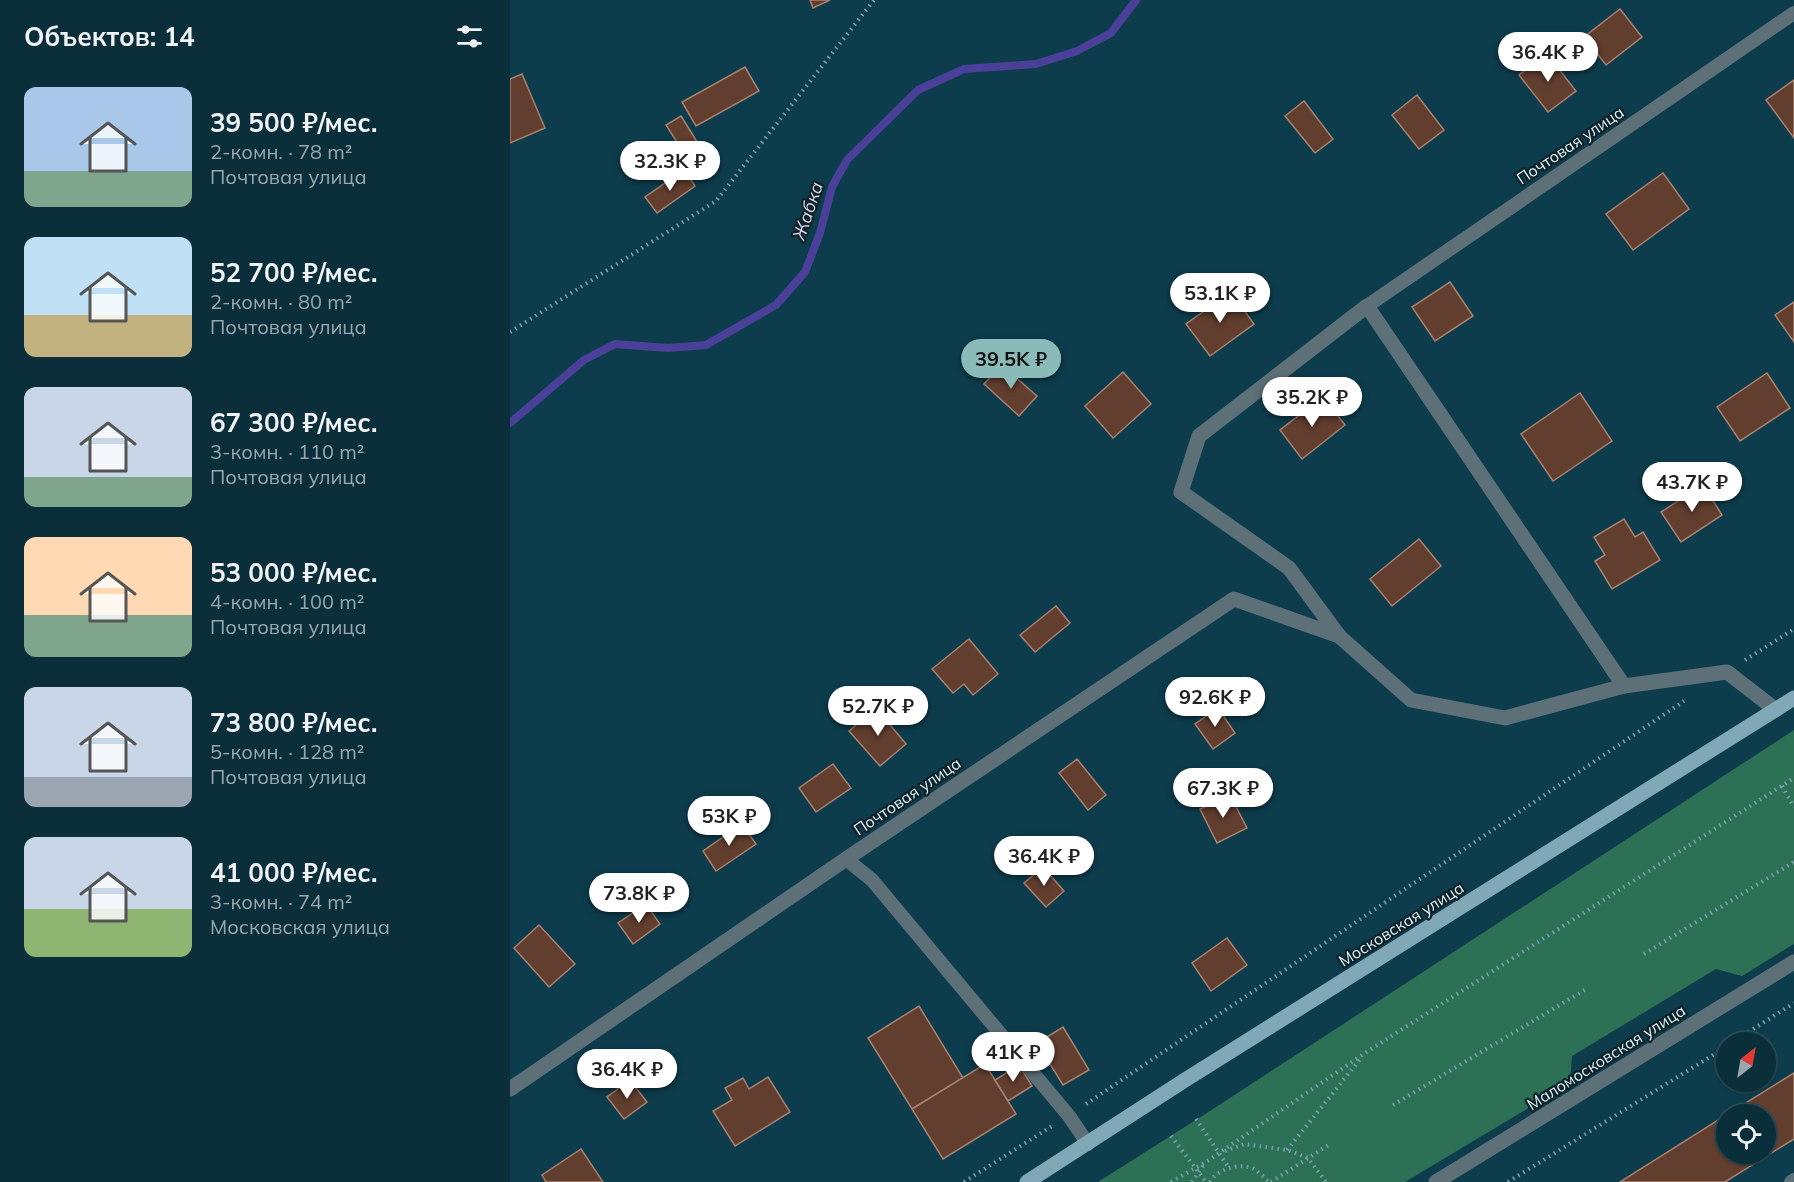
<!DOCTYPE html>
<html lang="ru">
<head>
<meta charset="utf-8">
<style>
  body { margin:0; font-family:Mulish,sans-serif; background:#183a45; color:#f1f3f6; height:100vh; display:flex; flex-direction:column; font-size:22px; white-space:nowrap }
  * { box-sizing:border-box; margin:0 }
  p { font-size:20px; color:#99a8af }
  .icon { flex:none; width:33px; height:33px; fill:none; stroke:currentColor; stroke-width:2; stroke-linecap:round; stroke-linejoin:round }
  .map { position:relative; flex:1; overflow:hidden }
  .drawer { display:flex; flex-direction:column; background:#0a2e3a; width:510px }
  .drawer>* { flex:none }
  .needle { width:39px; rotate:31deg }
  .fabs { position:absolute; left:1206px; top:1032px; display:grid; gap:12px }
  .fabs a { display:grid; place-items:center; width:60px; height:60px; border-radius:50%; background:#0a2e3a; box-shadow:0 2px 4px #0004,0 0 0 2px #2a4a54; font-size:30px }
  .price { position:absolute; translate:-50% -51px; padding:0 14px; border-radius:21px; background:#fff; color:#222; font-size:20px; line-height:39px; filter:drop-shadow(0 2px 3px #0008) }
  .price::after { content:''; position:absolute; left:50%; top:36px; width:18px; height:14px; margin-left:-9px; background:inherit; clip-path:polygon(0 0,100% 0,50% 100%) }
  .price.active { background:#8bbbb9; color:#111 }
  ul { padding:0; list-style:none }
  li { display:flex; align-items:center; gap:18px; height:150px; padding:0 24px }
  li span { display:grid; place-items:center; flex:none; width:168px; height:120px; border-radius:12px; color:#555 }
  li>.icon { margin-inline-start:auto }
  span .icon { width:72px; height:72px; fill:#fffc; stroke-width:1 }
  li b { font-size:26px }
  h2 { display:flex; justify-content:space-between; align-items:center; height:72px; padding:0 24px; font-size:26px }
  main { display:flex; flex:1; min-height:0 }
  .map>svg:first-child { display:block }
  .green { fill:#2c7156 }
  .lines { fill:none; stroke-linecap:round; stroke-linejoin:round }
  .stream { stroke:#4a4099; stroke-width:8 }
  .building { fill:#623e2f; stroke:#a8806f; stroke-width:1.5 }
  .path { stroke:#7ea1ae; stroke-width:4; stroke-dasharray:1.5 4.5; stroke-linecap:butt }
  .service { stroke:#5d7078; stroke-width:14 }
  .minor { stroke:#5d7078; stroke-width:15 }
  .tertiary { stroke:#5d7078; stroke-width:15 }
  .primary { stroke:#81a8b7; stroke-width:15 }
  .labels { text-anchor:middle; stroke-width:4.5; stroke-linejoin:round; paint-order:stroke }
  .street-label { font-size:16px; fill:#dcf4fe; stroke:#0f2228 }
  .water-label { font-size:18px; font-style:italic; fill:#d6d7ef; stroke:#0f2228 }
</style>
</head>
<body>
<main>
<section class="drawer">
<h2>Объектов: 14<svg class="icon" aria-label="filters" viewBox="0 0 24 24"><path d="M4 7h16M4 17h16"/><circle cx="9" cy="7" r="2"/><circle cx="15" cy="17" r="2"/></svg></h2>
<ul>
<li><span style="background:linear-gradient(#a9c7e8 70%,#7fa58c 0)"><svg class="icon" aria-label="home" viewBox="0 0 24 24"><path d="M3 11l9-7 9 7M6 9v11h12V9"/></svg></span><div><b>39 500 ₽/мес.</b><p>2-комн. · 78 m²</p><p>Почтовая улица</p></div></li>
<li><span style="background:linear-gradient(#bfe0f5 65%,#c2b280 0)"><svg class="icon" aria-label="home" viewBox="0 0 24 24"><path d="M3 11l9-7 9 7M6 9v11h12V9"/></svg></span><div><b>52 700 ₽/мес.</b><p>2-комн. · 80 m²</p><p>Почтовая улица</p></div></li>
<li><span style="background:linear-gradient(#c9d6e8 75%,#7fa58c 0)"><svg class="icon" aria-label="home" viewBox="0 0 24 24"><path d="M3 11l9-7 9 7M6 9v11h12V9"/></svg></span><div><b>67 300 ₽/мес.</b><p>3-комн. · 110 m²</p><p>Почтовая улица</p></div></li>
<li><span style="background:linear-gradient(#ffd9b3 65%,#7fa58c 0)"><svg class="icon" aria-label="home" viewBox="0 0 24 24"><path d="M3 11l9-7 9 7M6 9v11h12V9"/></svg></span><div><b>53 000 ₽/мес.</b><p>4-комн. · 100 m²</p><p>Почтовая улица</p></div></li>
<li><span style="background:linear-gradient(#c9d6e8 75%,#9aa5b1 0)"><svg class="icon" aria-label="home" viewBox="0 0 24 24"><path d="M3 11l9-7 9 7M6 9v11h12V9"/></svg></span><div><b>73 800 ₽/мес.</b><p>5-комн. · 128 m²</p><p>Почтовая улица</p></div></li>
<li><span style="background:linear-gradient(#c9d6e8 60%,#8fb573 0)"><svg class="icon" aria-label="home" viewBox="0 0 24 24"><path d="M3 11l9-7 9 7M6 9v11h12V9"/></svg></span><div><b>41 000 ₽/мес.</b><p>3-комн. · 74 m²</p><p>Московская улица</p></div></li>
</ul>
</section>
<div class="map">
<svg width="1284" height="1182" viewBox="0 0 1284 1182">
  <rect width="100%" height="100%" fill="#0d3d4d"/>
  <polygon class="green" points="1284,730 1284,944 1232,976 1206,969 1062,1056 1060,1083 895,1182 588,1182 700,1111"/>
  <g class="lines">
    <polyline class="stream" points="0,423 74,360 105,344 158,348 196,345 266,305 295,272 310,233 322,187 337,160 408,90 454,69 526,64 567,51 601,33 626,0"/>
  </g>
  <g class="building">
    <polygon points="300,0 320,0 303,8"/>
    <polygon points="1110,9 1132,37 1096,65 1074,37"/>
    <polygon points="1037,54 1066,91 1038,112 1009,75"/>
    <polygon points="235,67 249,91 186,126 172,102"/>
    <polygon points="12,74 35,128 0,143 0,79"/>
    <polygon points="1284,80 1284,138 1256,100"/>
    <polygon points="907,95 934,130 909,149 882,115"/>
    <polygon points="794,101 823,139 805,153 775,116"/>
    <polygon points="171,116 204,169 190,178 156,125"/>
    <polygon points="174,170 185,186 147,213 135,197"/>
    <polygon points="1153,173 1179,209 1123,250 1096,214"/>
    <polygon points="940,282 963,316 925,341 902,307"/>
    <polygon points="721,292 744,324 700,356 676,324"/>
    <polygon points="1284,302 1284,342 1265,315"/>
    <polygon points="492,365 527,396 509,416 474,384"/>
    <polygon points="613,372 641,404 603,438 575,406"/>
    <polygon points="1257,373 1280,408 1230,441 1207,407"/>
    <polygon points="1070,393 1102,441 1043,481 1011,434"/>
    <polygon points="813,397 835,425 792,459 770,430"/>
    <polygon points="1193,485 1212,515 1171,542 1151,512"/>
    <polygon points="1114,519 1125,537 1133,532 1150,560 1102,589 1085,561 1095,555 1084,537"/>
    <polygon points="909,539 931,566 882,606 860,579"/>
    <polygon points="546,606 560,623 525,652 510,635"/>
    <polygon points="459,639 488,674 463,695 454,684 443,693 422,669"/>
    <polygon points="366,708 396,744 370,766 339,731"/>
    <polygon points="708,708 725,733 703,749 685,724"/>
    <polygon points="567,759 596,795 578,810 549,773"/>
    <polygon points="323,764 341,788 306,812 289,788"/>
    <polygon points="720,795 737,828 707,843 690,809"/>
    <polygon points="232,824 246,844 206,871 193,851"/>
    <polygon points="533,867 554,891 536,907 514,883"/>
    <polygon points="136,904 150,924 123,944 108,923"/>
    <polygon points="29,925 65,964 39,987 4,948"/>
    <polygon points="717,938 737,965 701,991 682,963"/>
    <polygon points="409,1006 453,1078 402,1109 358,1038"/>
    <polygon points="553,1027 579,1070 553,1085 527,1043"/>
    <polygon points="475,1064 506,1114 433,1159 402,1109"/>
    <polygon points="509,1065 522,1086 498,1101 485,1080"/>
    <polygon points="1284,1073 1284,1139 1215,1182 1110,1182 1216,1115 1216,1154 1256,1154 1256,1114 1218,1114"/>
    <polygon points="258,1077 280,1112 225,1146 203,1111 222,1100 215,1088 233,1078 239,1089"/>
    <polygon points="120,1080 137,1102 114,1119 97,1097"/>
    <polygon points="71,1149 93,1182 36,1182 32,1175"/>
  </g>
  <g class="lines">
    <g class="path">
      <polyline points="0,332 206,201 364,0"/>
      <polyline points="1235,660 1284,629"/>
      <polyline points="1272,786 1284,807"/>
      <polyline points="1134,954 1284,862"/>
      <polyline points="1223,1042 1284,1003"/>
      <polyline points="576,1104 1174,701"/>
      <polyline points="883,1105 1078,988"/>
      <polyline points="686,1119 719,1168"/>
      <polyline points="661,1136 696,1182"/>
      <polyline points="777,1150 852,1057"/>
      <polyline points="715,1151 734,1144 777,1150 798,1158 816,1182"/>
      <polyline points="454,1182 542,1126"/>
      <polyline points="661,1182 696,1162 855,1053 1284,778"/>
      <polyline points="682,1182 695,1163"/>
      <path d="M700 1182C707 1169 731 1162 744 1169 749 1172 755 1178 759 1182"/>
      <polyline points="761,1182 820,1144"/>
      <polyline points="998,1182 1216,1047"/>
    </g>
    <g class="service">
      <polyline points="857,306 1284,13"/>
      <polyline points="336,859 362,880 559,1116 578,1144"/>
      <polyline points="1281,1182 1284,1180"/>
    </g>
    <g class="minor">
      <polyline points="829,636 779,568 671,492 689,436 857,306 1114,686"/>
      <polyline points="0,1089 336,859 724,599 829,636 901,700 995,718 1114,686 1217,672 1266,710"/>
    </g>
    <polyline class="tertiary" points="926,1182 1284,962"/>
    <polyline class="primary" points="517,1182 675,1080 1284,698"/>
  </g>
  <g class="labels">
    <g class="street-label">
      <text transform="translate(1060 145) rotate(-34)" y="6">Почтовая улица</text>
      <text transform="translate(397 796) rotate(-34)" y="6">Почтовая улица</text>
      <text transform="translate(891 924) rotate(-32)" y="6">Московская улица</text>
      <text transform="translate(1096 1057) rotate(-32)" y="6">Маломосковская улица</text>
    </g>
    <g class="water-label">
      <text transform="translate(298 211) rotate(-71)" y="6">Жабка</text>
    </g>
  </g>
</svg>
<div class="fabs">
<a><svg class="needle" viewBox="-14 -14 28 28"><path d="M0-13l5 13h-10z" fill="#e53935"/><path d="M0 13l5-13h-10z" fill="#99a8af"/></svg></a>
<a><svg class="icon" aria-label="locate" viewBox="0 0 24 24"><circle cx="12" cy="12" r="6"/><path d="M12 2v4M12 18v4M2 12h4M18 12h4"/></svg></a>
</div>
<b class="price" style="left:1038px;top:83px">36.4K ₽</b>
<b class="price" style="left:160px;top:192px">32.3K ₽</b>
<b class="price" style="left:710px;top:324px">53.1K ₽</b>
<b class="price active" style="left:501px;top:390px">39.5K ₽</b>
<b class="price" style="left:802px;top:428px">35.2K ₽</b>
<b class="price" style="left:1182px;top:513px">43.7K ₽</b>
<b class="price" style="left:705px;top:728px">92.6K ₽</b>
<b class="price" style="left:368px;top:737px">52.7K ₽</b>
<b class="price" style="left:713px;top:819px">67.3K ₽</b>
<b class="price" style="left:219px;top:847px">53K ₽</b>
<b class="price" style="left:534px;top:887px">36.4K ₽</b>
<b class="price" style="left:129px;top:924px">73.8K ₽</b>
<b class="price" style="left:503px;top:1083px">41K ₽</b>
<b class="price" style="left:117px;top:1100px">36.4K ₽</b>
</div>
</main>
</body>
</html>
